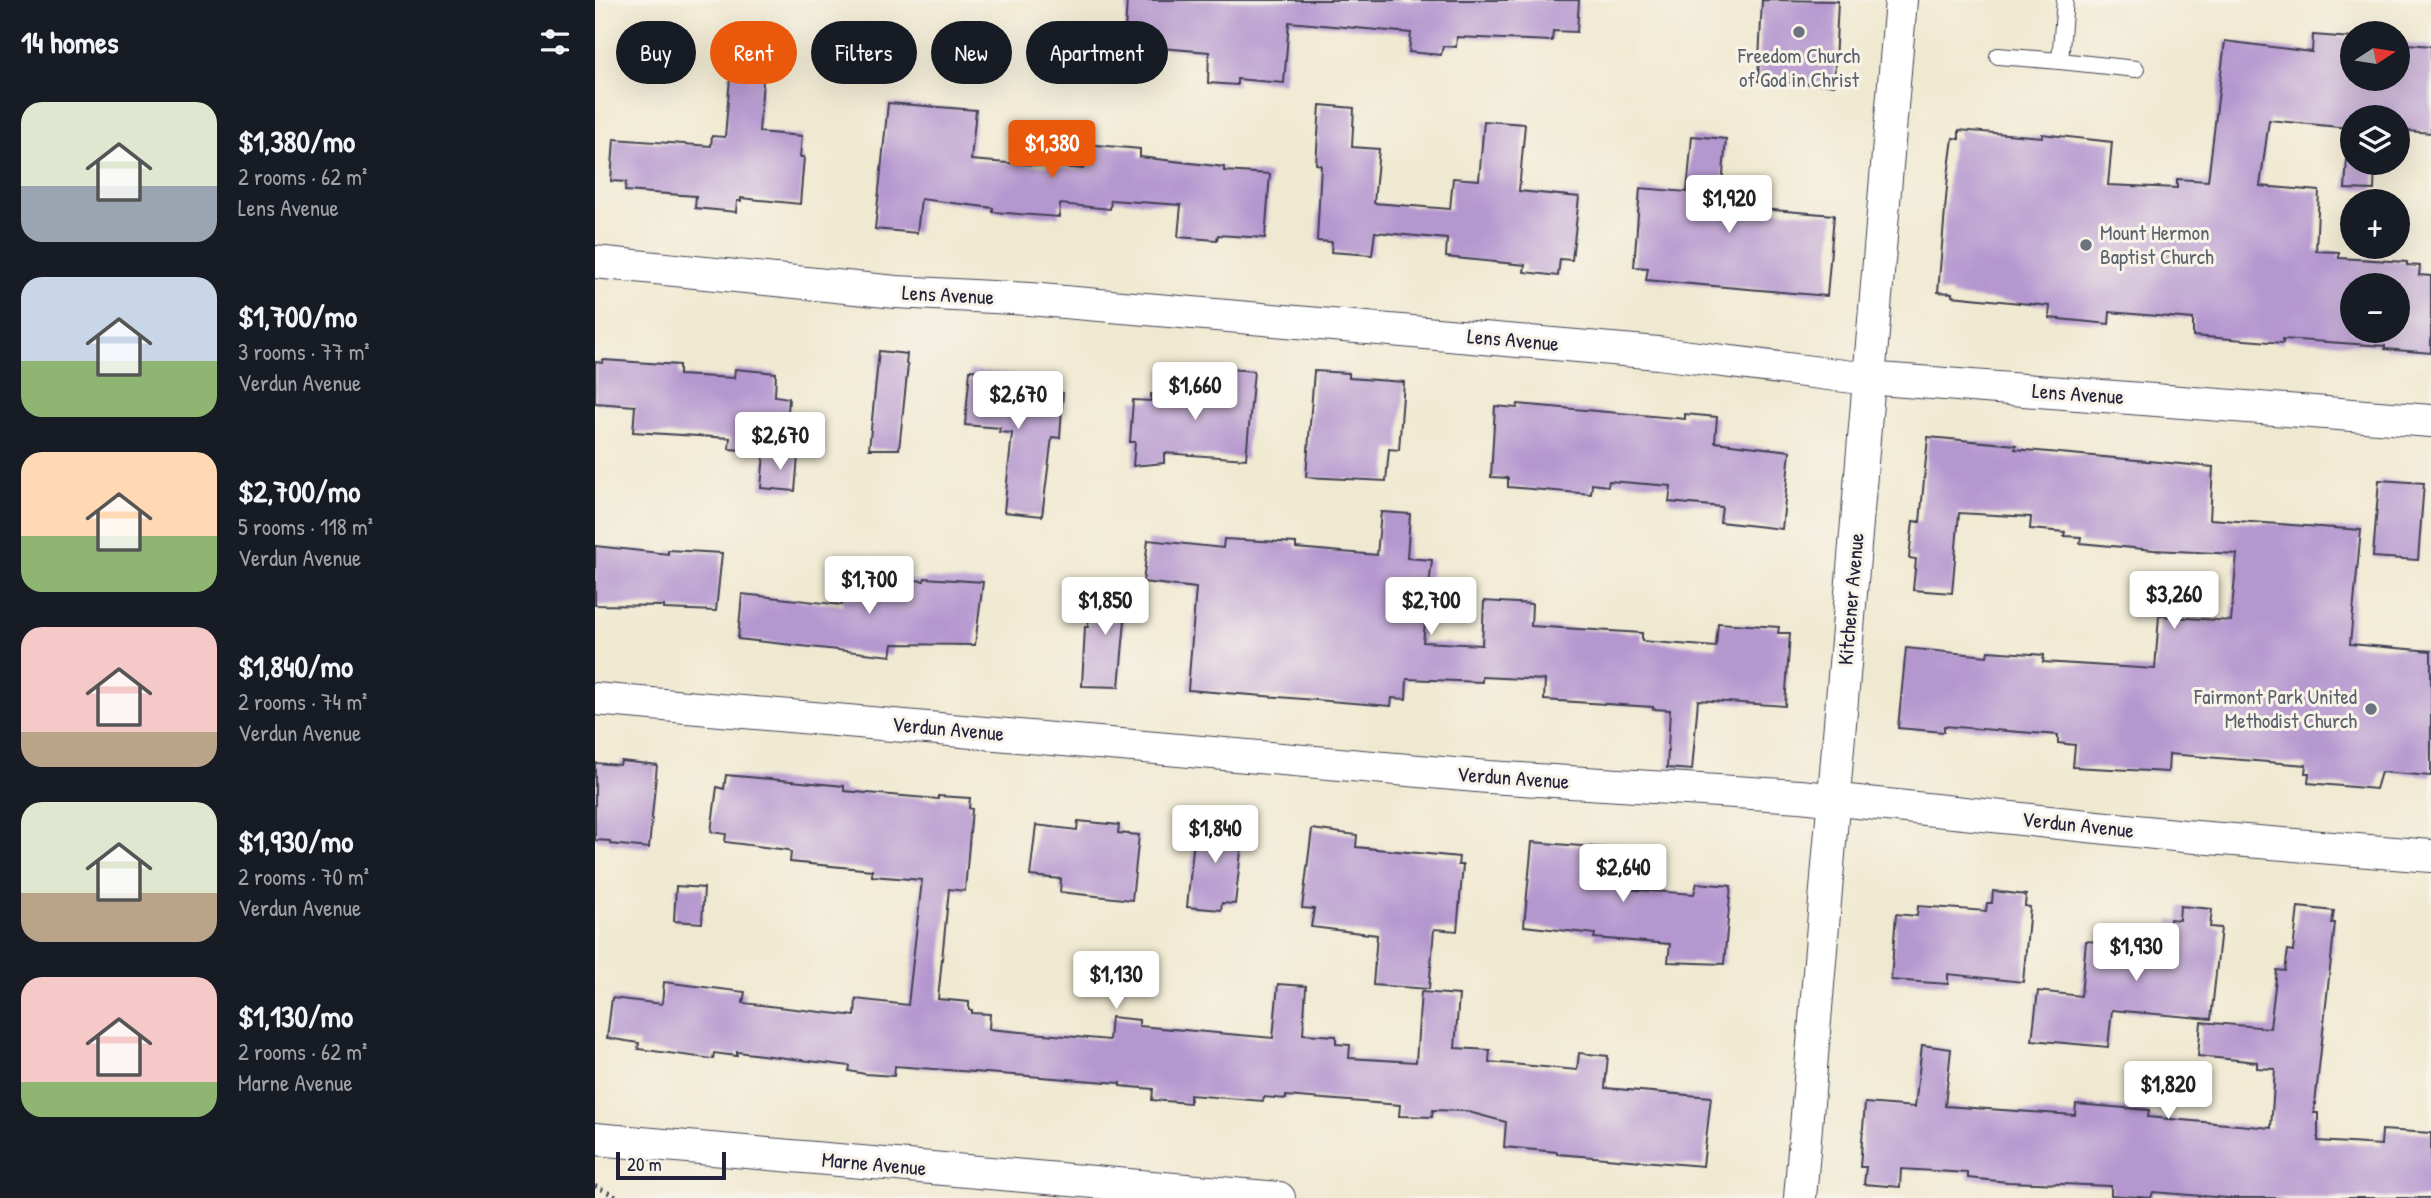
<!DOCTYPE html>
<html lang="en">
<head>
<meta charset="utf-8">
<style>
  body { margin:0; font-family:"Patrick Hand",sans-serif; background:#242831; color:#f1f3f6; height:100vh; display:flex; flex-direction:column; font-size:26px; white-space:nowrap }
  * { box-sizing:border-box; margin:0 }
  p { font-size:23px; color:#9ea1a6 }
  .icon { flex:none; width:38px; height:38px; fill:none; stroke:currentColor; stroke-width:2; stroke-linecap:round; stroke-linejoin:round }
  .map { position:relative; flex:1; overflow:hidden }
  .details { display:flex; flex-direction:column; background:#171b24; width:595px }
  .details>* { flex:none }
  .hud { position:absolute; left:21px; top:21px; width:665px; height:63px; display:flex; gap:14px }
  .needle { width:46px; rotate:78deg }
  .controls { position:absolute; left:1745px; top:21px; display:grid; gap:14px }
  .controls a { display:grid; place-items:center; width:70px; height:70px; border-radius:50%; background:#171b24; box-shadow:0 7px 28px #0002; font-size:35px }
  .scale { position:absolute; left:21px; bottom:18px; width:110px; box-sizing:border-box; padding-left:7px; border:4px solid #22223b; border-top:0; font-size:19px; line-height:24px; white-space:nowrap; color:#22223b; -webkit-text-stroke:5px #f7f3e8; paint-order:stroke }
  .price { position:absolute; translate:-50% -60px; padding:0 16px; border-radius:7px; background:#fff; color:#222; font-size:23px; line-height:46px; filter:drop-shadow(0 2px 4px #0008) }
  .price::after { content:''; position:absolute; left:50%; top:42px; width:21px; height:16px; margin-left:-10px; background:inherit; clip-path:polygon(0 0,100% 0,50% 100%) }
  .price.active { background:#ea580c; color:#fff }
  ul { padding:0; list-style:none }
  li { display:flex; align-items:center; gap:21px; height:175px; padding:0 21px }
  li span { display:grid; place-items:center; flex:none; width:196px; height:140px; border-radius:21px; color:#555 }
  li>.icon { margin-inline-start:auto }
  span .icon { width:84px; height:84px; fill:#fffc; stroke-width:1 }
  li b { font-size:30px }
  h2 { display:flex; justify-content:space-between; align-items:center; height:84px; padding:0 21px; font-size:30px }
  .chip { padding:0 24px; border-radius:32px; background:#171b24; box-shadow:0 7px 28px #0002; font-size:24px; line-height:63px }
  .chip.active { background:#ea580c; color:#fff }
  main { display:flex; flex:1; min-height:0 }
  .map>svg:first-child { display:block }
  .building { fill:#b597cf; fill-rule:evenodd }
  .lines { fill:none; stroke-linecap:round; stroke-linejoin:round }
  .service-casing { stroke:#414052; stroke-width:18 }
  .minor-casing { stroke:#414052; stroke-width:34 }
  .path { stroke:#414052; stroke-width:4.5; stroke-dasharray:2 5; stroke-linecap:butt }
  .service { stroke:#fff; stroke-width:16 }
  .minor { stroke:#fff; stroke-width:32 }
  .worship-dot { fill:#6b7280; stroke:#f7f3e8; stroke-width:2.5 }
  .labels { text-anchor:middle; stroke-width:6; stroke-linejoin:round; paint-order:stroke }
  .worship-label { font-size:21px; fill:#5b616d; stroke:#f7f3e8 }
  .street-label { font-size:21px; fill:#22223b; stroke:#f7f3e8 }
</style>
</head>
<body>
<main>
<section class="details">
<h2>14 homes<svg class="icon" aria-label="filters" viewBox="0 0 24 24"><path d="M4 7h16M4 17h16"/><circle cx="9" cy="7" r="2"/><circle cx="15" cy="17" r="2"/></svg></h2>
<ul>
<li><span style="background:linear-gradient(#dfe7d0 60%,#9aa5b1 0)"><svg class="icon" aria-label="home" viewBox="0 0 24 24"><path d="M3 11l9-7 9 7M6 9v11h12V9"/></svg></span><div><b>$1,380/mo</b><p>2 rooms · 62 m²</p><p>Lens Avenue</p></div></li>
<li><span style="background:linear-gradient(#c9d6e8 60%,#8fb573 0)"><svg class="icon" aria-label="home" viewBox="0 0 24 24"><path d="M3 11l9-7 9 7M6 9v11h12V9"/></svg></span><div><b>$1,700/mo</b><p>3 rooms · 77 m²</p><p>Verdun Avenue</p></div></li>
<li><span style="background:linear-gradient(#ffd9b3 60%,#8fb573 0)"><svg class="icon" aria-label="home" viewBox="0 0 24 24"><path d="M3 11l9-7 9 7M6 9v11h12V9"/></svg></span><div><b>$2,700/mo</b><p>5 rooms · 118 m²</p><p>Verdun Avenue</p></div></li>
<li><span style="background:linear-gradient(#f6c9c9 75%,#b9a48a 0)"><svg class="icon" aria-label="home" viewBox="0 0 24 24"><path d="M3 11l9-7 9 7M6 9v11h12V9"/></svg></span><div><b>$1,840/mo</b><p>2 rooms · 74 m²</p><p>Verdun Avenue</p></div></li>
<li><span style="background:linear-gradient(#dfe7d0 65%,#b9a48a 0)"><svg class="icon" aria-label="home" viewBox="0 0 24 24"><path d="M3 11l9-7 9 7M6 9v11h12V9"/></svg></span><div><b>$1,930/mo</b><p>2 rooms · 70 m²</p><p>Verdun Avenue</p></div></li>
<li><span style="background:linear-gradient(#f6c9c9 75%,#8fb573 0)"><svg class="icon" aria-label="home" viewBox="0 0 24 24"><path d="M3 11l9-7 9 7M6 9v11h12V9"/></svg></span><div><b>$1,130/mo</b><p>2 rooms · 62 m²</p><p>Marne Avenue</p></div></li>
</ul>
</section>
<div class="map">
<svg width="1836" height="1198" viewBox="0 0 1836 1198">
  <rect width="100%" height="100%" fill="#f7f3e8"/>
  <filter id="ink" filterUnits="userSpaceOnUse"><feTurbulence type="fractalNoise" baseFrequency=".0143" numOctaves="2"/><feDisplacementMap in="SourceGraphic" scale="14" xChannelSelector="R" yChannelSelector="G"/><feConvolveMatrix kernelMatrix="1 2 1 2 8 2 1 2 1" color-interpolation-filters="sRGB"/></filter>
  <filter id="wash" filterUnits="userSpaceOnUse"><feTurbulence type="fractalNoise" baseFrequency=".00686" numOctaves="4" result="noise"/><feDisplacementMap in="SourceGraphic" scale="28" xChannelSelector="R" yChannelSelector="G"/><feGaussianBlur stdDeviation="1.57" result="paint"/><feColorMatrix in="noise" values="0 0 0 0 0 0 0 0 0 0 0 0 0 0 0 0 0 1.4 0 .05"/><feComposite in="paint" operator="in"/></filter>
  <g filter="url(#wash)">
    <rect width="100%" height="100%" fill="#f0e9d1"/>
    <g id="blocks">
      <g class="building">
        <polygon points="532,0 984,0 982,32 958,31 957,41 862,37 861,47 848,46 846,55 814,52 816,33 694,22 689,83 642,79 642,85 613,83 614,52 529,45"/>
        <polygon points="1167,0 1243,1 1239,85 1163,81"/>
        <polygon points="444,35 473,38 470,73 441,70"/>
        <path d="M1718 35 1757 38V79H1802V43L1836 46V133L1802 130V117H1757V163H1780L1779 190 1750 189 1754 128 1674 120 1665 186 1724 191 1721 251 1744 252V258L1812 262V265L1825 266 1824 275 1836 276V353L1790 349V346L1688 339V343L1598 336V319L1515 312 1514 324 1454 318 1455 306 1357 296V293L1343 292 1353 176 1358 138 1364 139V130L1447 137V134L1517 142 1513 185 1582 188V179L1613 181 1630 41 1717 52ZM1757 285H1802V331H1757Z"/>
        <polygon points="137,54 170,56 164,132 207,136 205,157 209,157 205,204 146,198 146,201 142,201 141,212 100,208 101,196 30,191 31,182 16,181 19,139 116,146 117,136 130,137"/>
        <polygon points="293,103 381,110 376,160 488,169 490,144 545,149 545,157 629,167 629,171 675,174 670,238 623,235 622,240 583,237 586,205 516,200 515,209 465,204 464,217 398,212 398,208 326,199 322,233 280,229"/>
        <polygon points="725,105 759,108 757,147 784,149 779,203 855,209 858,178 884,180 889,121 930,124 924,191 984,197 977,260 965,259 963,276 929,272 930,265 851,257 852,239 780,232 777,255 736,252 737,242 722,241 726,165 721,164"/>
        <polygon points="1097,136 1131,139 1127,186 1142,188 1143,199 1155,200 1155,208 1239,215 1232,296 1051,280 1053,268 1039,267 1045,188 1092,192"/>
        <polygon points="284,351 312,354 311,364 313,365 304,449 274,449"/>
        <polygon points="8,360 84,365 84,375 139,378 140,369 181,373 180,396 194,398 190,453 134,449 135,438 38,432 40,406 0,403 0,362 8,363"/>
        <polygon points="623,368 659,371 651,459 569,453 569,463 538,466 540,442 535,442 538,400 556,401 556,394 621,398"/>
        <polygon points="375,370 441,376 439,390 468,393 465,438 457,437 447,516 409,512 417,433 404,432 405,428 370,425"/>
        <polygon points="719,371 754,373 754,378 809,382 804,450 794,449 791,481 711,477"/>
        <polygon points="923,404 1090,419 1090,414 1122,417 1120,442 1195,451 1187,529 1125,522 1127,507 1074,502 1076,486 1014,481 1013,486 997,484 996,494 913,487 913,478 896,477 900,406 922,408"/>
        <polygon points="1333,437 1421,445 1420,449 1618,467 1615,519 1766,530 1755,644 1836,651 1836,776 1786,772 1781,789 1713,783 1714,773 1710,773 1711,765 1574,754 1573,772 1478,767 1480,745 1463,743 1463,735 1349,726 1349,732 1303,728 1311,648 1392,656 1393,651 1449,655 1448,662 1560,669 1564,616 1636,621 1642,554 1559,550 1485,543 1486,537 1469,536 1470,532 1435,529 1436,517 1364,513 1357,593 1318,590 1321,559 1314,558 1318,521 1325,522"/>
        <polygon points="169,454 203,456 200,491 166,488"/>
        <polygon points="1784,480 1829,483 1823,560 1778,557"/>
        <polygon points="786,512 815,514 812,558 837,560 828,642 887,645 889,601 937,604 936,626 1047,633 1047,641 1121,647 1123,623 1184,627 1183,633 1195,633 1190,706 1103,700 1097,770 1072,768 1075,710 1058,709 1058,707 949,700 950,680 887,677 887,682 812,679 811,699 797,698 796,706 593,690 601,588 548,582 553,540 628,548 629,539 701,543 701,548 782,555"/>
        <polygon points="0,546 73,554 73,550 127,553 121,611 69,609 69,606 0,605"/>
        <polygon points="250,574 329,581 330,578 388,582 380,645 298,644 296,656 143,639 147,594 247,605"/>
        <polygon points="498,585 533,587 524,687 487,686 490,627 493,627"/>
        <polygon points="26,761 62,765 54,848 15,844 15,841 0,840 0,763 25,765"/>
        <polygon points="131,775 249,786 249,791 343,799 343,796 375,798 374,808 377,809 370,891 354,889 343,999 374,1002 374,1010 377,1010 377,1013 395,1014 394,1029 514,1040 516,1017 544,1020 544,1026 678,1038 683,984 711,986 708,1034 741,1036 741,1044 755,1045 754,1058 821,1062 826,992 864,995 860,1048 895,1050 894,1062 982,1070 984,1053 1013,1056 1010,1088 1116,1097 1108,1166 962,1154 962,1152 909,1147 911,1122 870,1111 838,1110 837,1117 804,1116 805,1105 691,1096 691,1099 669,1097 668,1101 595,1095 595,1103 557,1100 558,1089 525,1086 525,1083 300,1066 299,1076 270,1074 254,1071 255,1066 142,1052 142,1056 119,1053 118,1059 43,1049 44,1043 12,1038 17,998 67,1004 69,982 150,992 148,1003 260,1016 261,999 313,1005 327,880 277,876 277,870 195,862 196,852 193,850 130,842 131,834 116,832 122,787 129,789"/>
        <polygon points="601,820 649,825 640,904 627,903 626,910 592,907"/>
        <polygon points="483,821 524,825 523,833 544,835 537,900 465,892 466,879 435,876 441,825 482,830"/>
        <polygon points="717,829 762,835 761,847 864,857 863,865 868,865 862,931 839,929 834,989 778,985 782,935 716,927 719,909 707,908"/>
        <polygon points="937,842 1034,850 1030,889 1099,894 1102,883 1136,886 1129,964 1073,962 1075,944 999,938 1000,934 929,926"/>
        <polygon points="81,886 109,888 107,923 79,921"/>
        <polygon points="1398,891 1431,895 1430,906 1435,907 1428,982 1353,974 1353,984 1296,980 1301,914 1322,916 1323,906 1391,911 1392,903 1397,903"/>
        <polygon points="1585,906 1617,909 1615,927 1626,928 1616,1019 1517,1010 1513,1047 1437,1040 1443,991 1486,996 1491,941 1572,948 1575,919 1584,920"/>
        <polygon points="1703,907 1739,911 1737,923 1740,923 1719,1113 1723,1113 1723,1141 1786,1145 1787,1130 1836,1133 1836,1198 1632,1198 1558,1192 1556,1198 1516,1195 1516,1186 1413,1182 1373,1178 1373,1173 1306,1169 1305,1187 1269,1184 1271,1167 1265,1167 1270,1103 1320,1107 1327,1045 1356,1049 1350,1106 1480,1115 1481,1104 1554,1110 1553,1117 1676,1128 1680,1069 1662,1068 1662,1062 1603,1056 1606,1022 1675,1028 1682,970 1690,971 1693,950 1698,951"/>
      </g>
    </g>
  </g>
  <g filter="url(#ink)">
    <use href="#blocks" fill-opacity="0" stroke="#414052" stroke-width="2"/>
    <g class="lines">
      <defs>
        <g id="service">
          <polyline points="1403,56 1465,61 1470,0"/>
          <polyline points="1465,61 1541,69"/>
        </g>
        <g id="minor">
          <polyline points="0,262 301,292 434,299 1063,353 1258,377 1836,421"/>
          <polyline points="0,699 893,777 1205,796 1589,836 1836,856"/>
          <polyline points="0,1139 684,1198"/>
          <polyline points="1205,1198 1306,0"/>
        </g>
      </defs>
      <use href="#service" class="service-casing"/>
      <use href="#minor" class="minor-casing"/>
      <polyline class="path" points="0,1186 24,1198"/>
      <use href="#service" class="service"/>
      <use href="#minor" class="minor"/>
    </g>
  </g>
  <g class="worship-dot">
    <circle cx="1204" cy="32" r="7"/>
    <circle cx="1491" cy="245" r="7"/>
    <circle cx="1776" cy="709" r="7"/>
  </g>
  <g class="labels">
    <g class="worship-label">
      <text x="1204" y="63">Freedom Church<tspan x="1204" dy="24">of God in Christ</tspan></text>
      <text x="1505" y="240" text-anchor="start">Mount Hermon<tspan x="1505" dy="24">Baptist Church</tspan></text>
      <text x="1762" y="704" text-anchor="end">Fairmont Park United<tspan x="1762" dy="24">Methodist Church</tspan></text>
    </g>
    <g class="street-label">
      <text transform="translate(353 295) rotate(3)" y="7">Lens Avenue</text>
      <text transform="translate(918 340) rotate(5)" y="7">Lens Avenue</text>
      <text transform="translate(1483 394) rotate(4)" y="7">Lens Avenue</text>
      <text transform="translate(1256 599) rotate(-85)" y="7">Kitchener Avenue</text>
      <text transform="translate(353 729) rotate(5)" y="7">Verdun Avenue</text>
      <text transform="translate(918 778) rotate(4)" y="7">Verdun Avenue</text>
      <text transform="translate(1483 825) rotate(6)" y="7">Verdun Avenue</text>
      <text transform="translate(279 1164) rotate(5)" y="7">Marne Avenue</text>
    </g>
  </g>
</svg>
<div class="controls">
<a><svg class="needle" viewBox="-14 -14 28 28"><path d="M0-13l5 13h-10z" fill="#e53935"/><path d="M0 13l5-13h-10z" fill="#9ea1a6"/></svg></a>
<a><svg class="icon" aria-label="layers" viewBox="0 0 24 24"><path d="M12 4l9 5-9 5-9-5zM3 14l9 5 9-5"/></svg></a>
<a>+</a>
<a>−</a>
</div>
<div class="scale">20 m</div>
<b class="price active" style="left:457px;top:180px">$1,380</b>
<b class="price" style="left:1134px;top:235px">$1,920</b>
<b class="price" style="left:600px;top:422px">$1,660</b>
<b class="price" style="left:423px;top:431px">$2,670</b>
<b class="price" style="left:185px;top:472px">$2,670</b>
<b class="price" style="left:274px;top:616px">$1,700</b>
<b class="price" style="left:1579px;top:631px">$3,260</b>
<b class="price" style="left:510px;top:637px">$1,850</b>
<b class="price" style="left:836px;top:637px">$2,700</b>
<b class="price" style="left:620px;top:865px">$1,840</b>
<b class="price" style="left:1028px;top:904px">$2,640</b>
<b class="price" style="left:1541px;top:983px">$1,930</b>
<b class="price" style="left:521px;top:1011px">$1,130</b>
<b class="price" style="left:1573px;top:1121px">$1,820</b>
<div class="hud">
<a class="chip">Buy</a>
<a class="chip active">Rent</a>
<a class="chip">Filters</a>
<a class="chip">New</a>
<a class="chip">Apartment</a>
</div>
</div>
</main>
</body>
</html>
